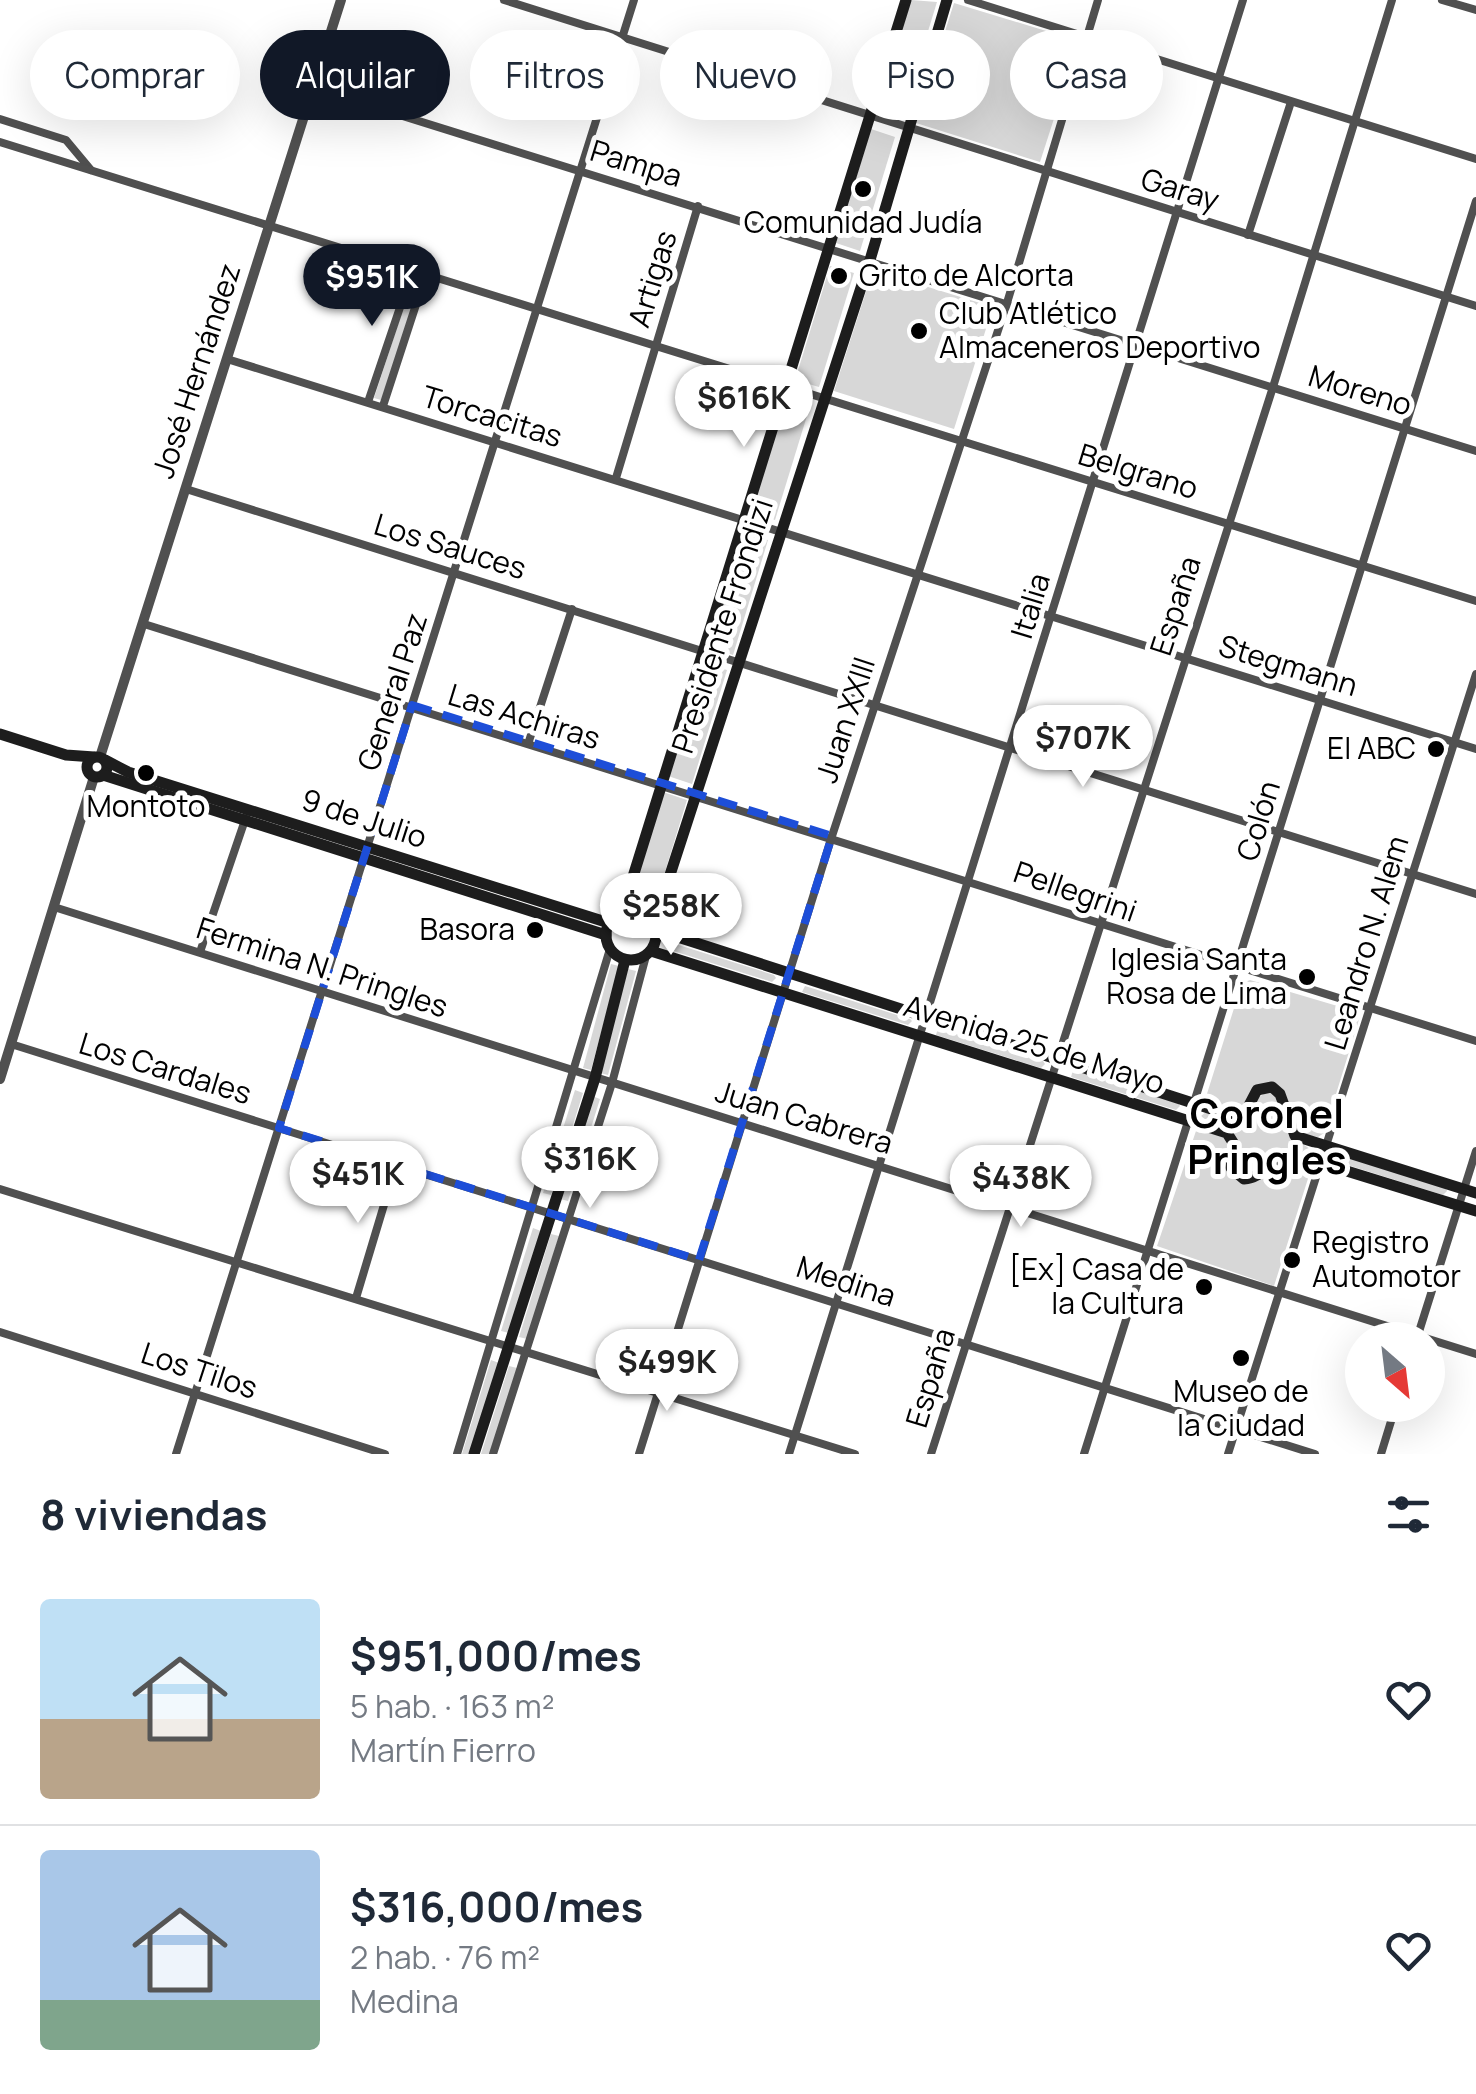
<!DOCTYPE html>
<html lang="es">
<head>
<meta charset="utf-8">
<style>
  body { margin:0; font-family:Manrope,sans-serif; background:#f6f6f7; color:#1f2937; height:100vh; display:flex; flex-direction:column; font-size:38px; white-space:nowrap }
  * { box-sizing:border-box; margin:0 }
  p { font-size:32px; color:#747a83 }
  .icon { flex:none; width:55px; height:55px; fill:none; stroke:currentColor; stroke-width:2; stroke-linecap:round; stroke-linejoin:round }
  .map { position:relative; height:1454px; overflow:hidden }
  .panel { display:flex; flex-direction:column; background:#fff; flex:1 }
  .panel>* { flex:none }
  .hud { position:absolute; left:30px; top:30px; width:1418px; height:90px; display:flex; gap:20px }
  .needle { width:65px; rotate:152deg }
  .buttons { position:absolute; left:1345px; top:1322px; display:grid; gap:20px }
  .buttons a { display:grid; place-items:center; width:100px; height:100px; border-radius:50%; background:#fff; box-shadow:0 10px 40px #0002; font-size:50px }
  .price { position:absolute; translate:-50% -85px; padding:0 22px; border-radius:35px; background:#fff; color:#222; font-size:32px; line-height:65px; filter:drop-shadow(0 2px 5px #0008) }
  .price::after { content:''; position:absolute; left:50%; top:60px; width:30px; height:22px; margin-left:-15px; background:inherit; clip-path:polygon(0 0,100% 0,50% 100%) }
  .price.active { background:#111827; color:#fff }
  ul { padding:0; list-style:none }
  li { display:flex; align-items:center; gap:30px; height:250px; padding:0 40px }
  li+li { border-top:2px solid #e0e1e3 }
  li span { display:grid; place-items:center; flex:none; width:280px; height:200px; border-radius:10px; color:#555 }
  li>.icon { margin-inline-start:auto }
  span .icon { width:120px; height:120px; fill:#fffc; stroke-width:1 }
  li b { font-size:42px }
  h2 { display:flex; justify-content:space-between; align-items:center; height:120px; padding:0 40px; font-size:42px }
  .tag { padding:0 35px; border-radius:45px; background:#fff; box-shadow:0 10px 40px #0002; font-size:35px; line-height:90px }
  .tag.active { background:#111827; color:#fff }
  .map>svg:first-child { display:block }
  .green { fill:#d7d7d7 }
  .lines { fill:none; stroke-linecap:round; stroke-linejoin:round }
  .minor { stroke:#505050; stroke-width:8 }
  .tertiary { stroke:#505050; stroke-width:10 }
  .secondary { stroke:#1d1d1d; stroke-width:11 }
  .marked { fill:none; stroke:#1d4ed8; stroke-width:8; stroke-dasharray:20 12; stroke-linejoin:round }
  .poi-dot { fill:#000; stroke:#fff; stroke-width:4 }
  .labels { text-anchor:middle; stroke-width:10; stroke-linejoin:round; paint-order:stroke }
  .street-label { font-size:30px; fill:#000; stroke:#fff }
  .poi-label { font-size:30px; fill:#000; stroke:#fff; text-anchor:end }
  .district-label { font-size:40px; font-weight:bold; fill:#000; stroke:#fff }
</style>
</head>
<body>
<div class="map">
<svg width="1476" height="1454" viewBox="0 0 1476 1454">
  <rect width="100%" height="100%" fill="#fff"/>
  <g class="green">
    <polygon points="911,0 937,2 902,116 878,109"/>
    <polygon points="954,3 1079,41 1040,162 916,123"/>
    <polygon points="871,129 895,137 860,251 836,243"/>
    <polygon points="830,266 854,273 819,387 795,380"/>
    <polygon points="873,270 993,307 954,429 834,391"/>
    <polygon points="413,279 421,282 381,400 374,398"/>
    <polygon points="786,399 810,406 775,520 751,513"/>
    <polygon points="744,533 768,540 733,655 709,647"/>
    <polygon points="703,663 727,670 692,784 668,776"/>
    <polygon points="663,792 687,800 652,914 627,906"/>
    <polygon points="669,942 774,975 776,978 772,982 667,949"/>
    <polygon points="611,964 619,966 591,1070 583,1068"/>
    <polygon points="628,969 636,971 608,1075 600,1073"/>
    <polygon points="1250,980 1361,1013 1324,1133 1318,1137 1297,1133 1285,1094 1254,1087 1242,1109 1234,1113 1205,1100 1242,983"/>
    <polygon points="805,986 910,1019 912,1021 908,1025 802,992"/>
    <polygon points="938,1028 1043,1061 1045,1064 1041,1068 936,1035"/>
    <polygon points="1073,1070 1178,1103 1180,1106 1176,1110 1071,1077"/>
    <polygon points="575,1090 583,1093 551,1195 543,1193"/>
    <polygon points="1269,1090 1279,1099 1288,1134 1313,1151 1289,1151 1253,1175 1237,1170 1237,1145 1201,1116 1206,1112 1229,1119"/>
    <polygon points="592,1096 600,1099 568,1201 560,1199"/>
    <polygon points="1197,1128 1222,1136 1231,1146 1230,1174 1241,1182 1283,1158 1312,1166 1274,1286 1157,1246"/>
    <polygon points="1340,1155 1446,1188 1447,1191 1443,1195 1338,1162"/>
    <polygon points="533,1228 541,1231 509,1333 501,1331"/>
    <polygon points="551,1234 559,1236 527,1339 519,1337"/>
    <polygon points="491,1360 499,1363 471,1454 462,1454"/>
    <polygon points="509,1366 517,1368 490,1454 481,1454"/>
  </g>
  <g class="lines">
    <g class="minor">
      <polyline points="504,0 1476,306"/>
      <polyline points="968,0 1476,159"/>
      <polyline points="1442,0 1476,10"/>
      <polyline points="313,88 1476,451"/>
      <polyline points="0,119 66,140 91,170"/>
      <polyline points="0,142 1476,601"/>
      <polyline points="1248,235 1291,102"/>
      <polyline points="227,359 1476,749"/>
      <polyline points="368,402 413,269"/>
      <polyline points="383,406 426,274"/>
      <polyline points="616,478 698,206"/>
      <polyline points="186,489 1476,894"/>
      <polyline points="144,624 1476,1041"/>
      <polyline points="529,741 572,609"/>
      <polyline points="54,907 1476,1354"/>
      <polyline points="200,952 246,817"/>
      <polyline points="11,1044 1315,1454"/>
      <polyline points="0,1189 855,1454"/>
      <polyline points="356,1298 396,1165"/>
      <polyline points="0,1332 385,1454"/>
      <polyline points="1417,1338 1476,1151"/>
      <polyline points="176,1454 634,0"/>
      <polyline points="457,1454 610,949"/>
      <polyline points="493,1454 612,1083 646,956"/>
      <polyline points="639,1454 832,836 1007,303 1098,0"/>
      <polyline points="789,1454 1243,0"/>
      <polyline points="931,1454 1273,387 1392,0"/>
      <polyline points="1084,1454 1476,201"/>
      <polyline points="1228,1454 1476,674"/>
      <polyline points="1381,1454 1396,1405"/>
    </g>
    <g class="tertiary">
      <polyline points="100,757 341,0"/>
      <polyline points="0,1079 94,777"/>
    </g>
    <g class="secondary">
      <polyline points="0,734 66,755 94,757"/>
      <circle cx="97" cy="767" r="10"/>
      <polyline points="105,760 128,772 609,923"/>
      <polyline points="103,775 606,935"/>
      <circle cx="631" cy="935" r="25"/>
      <polyline points="622,912 906,0"/>
      <polyline points="654,924 870,260 947,0"/>
      <polyline points="656,930 1233,1116 1246,1111 1257,1090 1272,1087 1280,1094 1295,1136 1476,1193"/>
      <path d="M651 951 1227 1133 1234 1144 1231 1168 1244 1179C1266 1178 1273 1153 1295 1155L1476 1211"/>
      <polyline points="474,1454 595,1078 625,960"/>
    </g>
  </g>
  <path class="marked" d="M412 705 832 836 699 1260 279 1128Z"/>
  <g class="poi-dot">
    <circle cx="863" cy="189" r="10"/>
    <circle cx="839" cy="276" r="10"/>
    <circle cx="919" cy="331" r="10"/>
    <circle cx="1436" cy="749" r="10"/>
    <circle cx="146" cy="773" r="10"/>
    <circle cx="535" cy="930" r="10"/>
    <circle cx="1307" cy="977" r="10"/>
    <circle cx="1292" cy="1260" r="10"/>
    <circle cx="1204" cy="1287" r="10"/>
    <circle cx="1241" cy="1358" r="10"/>
  </g>
  <g class="labels">
    <g class="street-label">
      <text transform="translate(636 164) rotate(17)" y="10">Pampa</text>
      <text transform="translate(1180 190) rotate(17)" y="10">Garay</text>
      <text transform="translate(653 279) rotate(-73)" y="10">Artigas</text>
      <text transform="translate(197 371) rotate(-72)" y="10">José Hernández</text>
      <text transform="translate(1360 391) rotate(17)" y="10">Moreno</text>
      <text transform="translate(492 417) rotate(17)" y="10">Torcacitas</text>
      <text transform="translate(1138 472) rotate(17)" y="10">Belgrano</text>
      <text transform="translate(450 547) rotate(17)" y="10">Los Sauces</text>
      <text transform="translate(1031 606) rotate(-73)" y="10">Italia</text>
      <text transform="translate(1176 606) rotate(-72)" y="10">España</text>
      <text transform="translate(723 626) rotate(-72)" y="10">Presidente Frondizi</text>
      <text transform="translate(1288 666) rotate(17)" y="10">Stegmann</text>
      <text transform="translate(393 692) rotate(-72)" y="10">General Paz</text>
      <text transform="translate(524 717) rotate(17)" y="10">Las Achiras</text>
      <text transform="translate(846 720) rotate(-72)" y="10">Juan XXIII</text>
      <text transform="translate(364 819) rotate(18)" y="10">9 de Julio</text>
      <text transform="translate(1259 821) rotate(-73)" y="10">Colón</text>
      <text transform="translate(1075 892) rotate(19)" y="10">Pellegrini</text>
      <text transform="translate(1367 943) rotate(-73)" y="10">Leandro N. Alem</text>
      <text transform="translate(322 968) rotate(18)" y="10">Fermina N. Pringles</text>
      <text transform="translate(1034 1045) rotate(17)" y="10">Avenida 25 de Mayo</text>
      <text transform="translate(165 1069) rotate(17)" y="10">Los Cardales</text>
      <text transform="translate(804 1118) rotate(17)" y="10">Juan Cabrera</text>
      <text transform="translate(846 1282) rotate(18)" y="10">Medina</text>
      <text transform="translate(199 1371) rotate(18)" y="10">Los Tilos</text>
      <text transform="translate(931 1378) rotate(-73)" y="10">España</text>
    </g>
    <g class="poi-label">
      <text x="863" y="233" text-anchor="middle">Comunidad Judía</text>
      <text x="859" y="286" text-anchor="start">Grito de Alcorta</text>
      <text x="939" y="324" text-anchor="start">Club Atlético<tspan x="939" dy="34">Almaceneros Deportivo</tspan></text>
      <text x="1416" y="759">El ABC</text>
      <text x="146" y="817" text-anchor="middle">Montoto</text>
      <text x="515" y="940">Basora</text>
      <text x="1287" y="970">Iglesia Santa<tspan x="1287" dy="34">Rosa de Lima</tspan></text>
      <text x="1312" y="1253" text-anchor="start">Registro<tspan x="1312" dy="34">Automotor</tspan></text>
      <text x="1184" y="1280">[Ex] Casa de<tspan x="1184" dy="34">la Cultura</tspan></text>
      <text x="1241" y="1402" text-anchor="middle">Museo de<tspan x="1241" dy="34">la Ciudad</tspan></text>
    </g>
    <g class="district-label">
      <text x="1267" y="1128">Coronel<tspan x="1267" dy="46">Pringles</tspan></text>
    </g>
  </g>
</svg>
<div class="buttons">
<a><svg class="needle" viewBox="-14 -14 28 28"><path d="M0-13l5 13h-10z" fill="#e53935"/><path d="M0 13l5-13h-10z" fill="#747a83"/></svg></a>
</div>
<b class="price active" style="left:372px;top:329px">$951K</b>
<b class="price" style="left:744px;top:450px">$616K</b>
<b class="price" style="left:1083px;top:790px">$707K</b>
<b class="price" style="left:671px;top:958px">$258K</b>
<b class="price" style="left:590px;top:1211px">$316K</b>
<b class="price" style="left:358px;top:1226px">$451K</b>
<b class="price" style="left:1021px;top:1230px">$438K</b>
<b class="price" style="left:667px;top:1414px">$499K</b>
<div class="hud">
<a class="tag">Comprar</a>
<a class="tag active">Alquilar</a>
<a class="tag">Filtros</a>
<a class="tag">Nuevo</a>
<a class="tag">Piso</a>
<a class="tag">Casa</a>
</div>
</div>
<section class="panel">
<h2>8 viviendas<svg class="icon" aria-label="filters" viewBox="0 0 24 24"><path d="M4 7h16M4 17h16"/><circle cx="9" cy="7" r="2"/><circle cx="15" cy="17" r="2"/></svg></h2>
<ul>
<li><span style="background:linear-gradient(#bfe0f5 60%,#b9a48a 0)"><svg class="icon" aria-label="home" viewBox="0 0 24 24"><path d="M3 11l9-7 9 7M6 9v11h12V9"/></svg></span><div><b>$951,000/mes</b><p>5 hab. · 163 m²</p><p>Martín Fierro</p></div><svg class="icon" aria-label="heart" viewBox="0 0 24 24"><path d="M12 20l-8-8c-3-5 5-10 8-4 3-6 11-1 8 4z"/></svg></li>
<li><span style="background:linear-gradient(#a9c7e8 75%,#7fa58c 0)"><svg class="icon" aria-label="home" viewBox="0 0 24 24"><path d="M3 11l9-7 9 7M6 9v11h12V9"/></svg></span><div><b>$316,000/mes</b><p>2 hab. · 76 m²</p><p>Medina</p></div><svg class="icon" aria-label="heart" viewBox="0 0 24 24"><path d="M12 20l-8-8c-3-5 5-10 8-4 3-6 11-1 8 4z"/></svg></li>
</ul>
</section>
</body>
</html>
